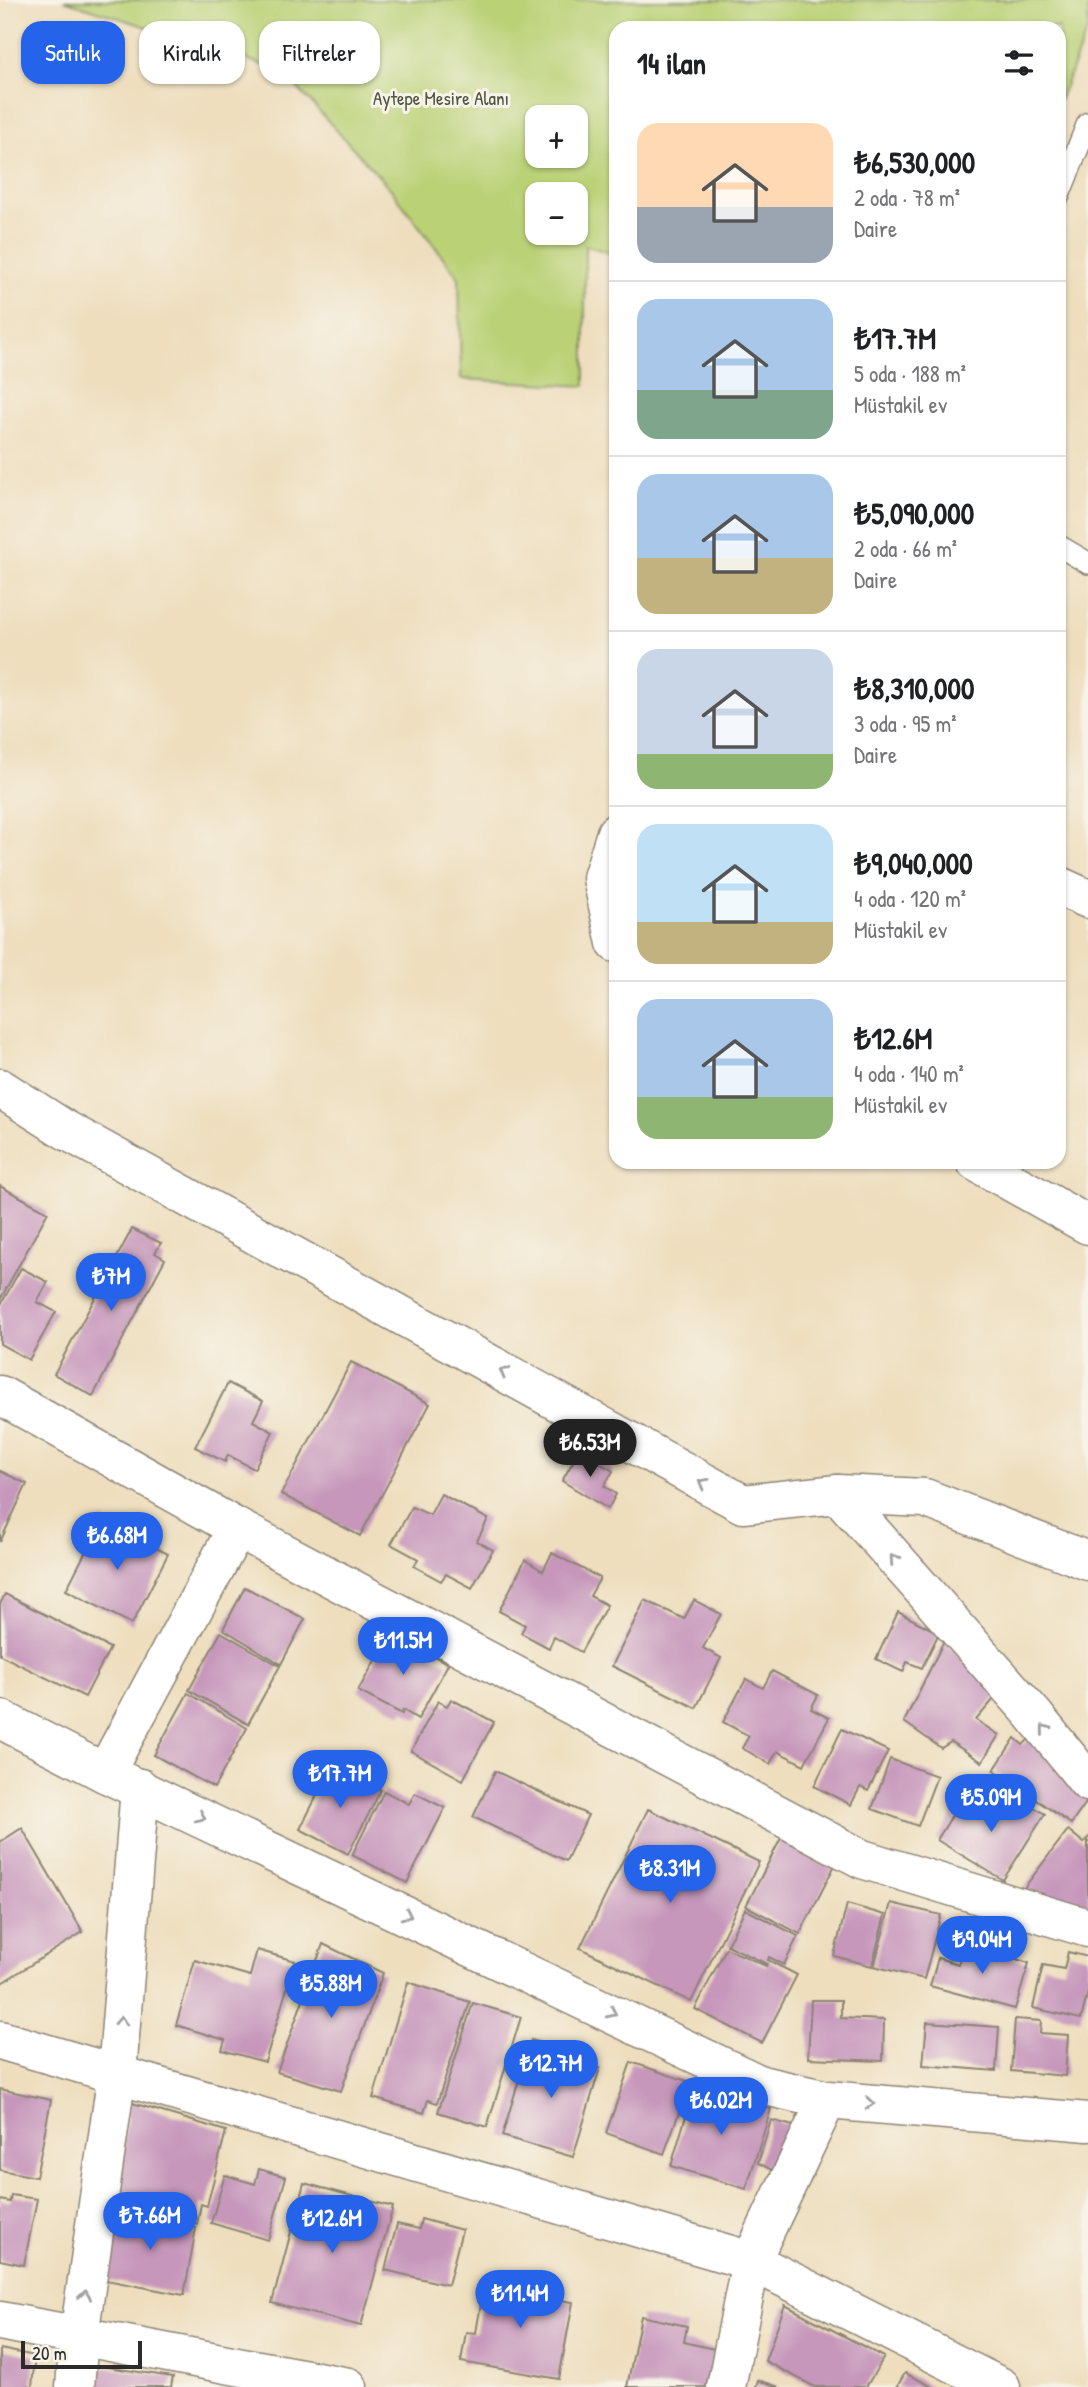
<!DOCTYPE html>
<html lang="tr">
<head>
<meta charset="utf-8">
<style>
  body { margin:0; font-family:"Patrick Hand",sans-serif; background:#f2f2f2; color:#202124; height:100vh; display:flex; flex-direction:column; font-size:26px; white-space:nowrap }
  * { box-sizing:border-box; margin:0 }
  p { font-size:23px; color:#757577 }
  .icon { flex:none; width:38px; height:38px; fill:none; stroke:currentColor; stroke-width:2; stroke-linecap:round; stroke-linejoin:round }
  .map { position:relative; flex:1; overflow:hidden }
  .drawer { position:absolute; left:609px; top:21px; width:457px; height:1148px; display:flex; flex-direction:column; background:#fff; border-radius:21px; box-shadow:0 2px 5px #0004 }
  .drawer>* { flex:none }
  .hud { position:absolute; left:21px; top:21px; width:483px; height:63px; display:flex; gap:14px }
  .buttons { position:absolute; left:525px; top:105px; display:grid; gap:14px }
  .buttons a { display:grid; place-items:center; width:63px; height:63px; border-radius:14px; background:#fff; box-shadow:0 2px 5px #0004; font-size:35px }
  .scale { position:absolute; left:21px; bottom:18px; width:121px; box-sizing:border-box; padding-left:7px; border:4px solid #2b2b2b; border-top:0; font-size:19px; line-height:24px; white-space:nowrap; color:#2b2b2b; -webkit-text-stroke:5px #f7f3e8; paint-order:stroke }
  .price { position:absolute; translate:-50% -60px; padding:0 16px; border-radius:24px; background:#2563eb; color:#fff; font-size:23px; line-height:46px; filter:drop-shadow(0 2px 4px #0008) }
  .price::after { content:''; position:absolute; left:50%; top:42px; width:21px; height:16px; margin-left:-10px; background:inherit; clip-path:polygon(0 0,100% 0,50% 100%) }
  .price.selected { background:#222; color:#fff }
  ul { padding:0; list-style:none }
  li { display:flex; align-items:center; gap:21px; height:175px; padding:0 28px }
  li+li { border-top:2px solid #e0e0e0 }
  li span { display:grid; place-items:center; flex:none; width:196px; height:140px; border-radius:21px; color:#555 }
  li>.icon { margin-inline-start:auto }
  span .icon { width:84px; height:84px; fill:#fffc; stroke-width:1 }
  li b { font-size:30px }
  h2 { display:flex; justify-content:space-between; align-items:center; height:84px; padding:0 28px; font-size:30px }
  .pill { padding:0 24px; border-radius:21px; background:#fff; box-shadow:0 2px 5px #0004; font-size:24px; line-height:63px }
  .pill.selected { background:#2563eb; color:#fff }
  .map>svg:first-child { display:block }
  .green { fill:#bad176; stroke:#727e50; stroke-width:2; fill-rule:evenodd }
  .building { fill:#c696bb }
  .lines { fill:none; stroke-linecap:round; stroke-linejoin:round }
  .service-casing { stroke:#8c8474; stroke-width:24 }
  .minor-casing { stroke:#8c8474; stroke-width:41 }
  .service { stroke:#fff; stroke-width:21 }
  .minor { stroke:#fff; stroke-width:38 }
  .oneway { stroke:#a0a0a0 }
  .labels { text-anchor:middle; stroke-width:6; stroke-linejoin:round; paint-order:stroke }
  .park-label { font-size:19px; fill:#4f543e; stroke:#f7f3e8 }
</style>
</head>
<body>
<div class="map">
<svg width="1088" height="2387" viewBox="0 0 1088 2387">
  <rect width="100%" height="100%" fill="#f7f3e8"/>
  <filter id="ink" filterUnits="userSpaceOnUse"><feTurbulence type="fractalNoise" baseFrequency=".0143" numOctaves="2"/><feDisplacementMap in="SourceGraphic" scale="14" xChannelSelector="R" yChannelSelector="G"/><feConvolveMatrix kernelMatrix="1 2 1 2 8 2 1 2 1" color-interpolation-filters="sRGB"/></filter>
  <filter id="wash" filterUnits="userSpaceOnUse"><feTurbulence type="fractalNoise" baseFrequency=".00686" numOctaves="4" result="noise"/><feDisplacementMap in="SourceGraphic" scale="28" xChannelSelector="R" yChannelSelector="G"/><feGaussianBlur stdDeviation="1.57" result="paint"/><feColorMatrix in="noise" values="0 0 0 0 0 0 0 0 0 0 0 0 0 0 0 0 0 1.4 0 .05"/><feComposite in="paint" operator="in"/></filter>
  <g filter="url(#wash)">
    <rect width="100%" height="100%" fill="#eedebe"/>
    <path class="green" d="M64 0H1088V29L1059 101V28H616V255L585 245V386L461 379 459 278 389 187 282 71ZM537 117H576V156H537ZM537 194H576V233H537Z"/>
    <g id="blocks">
      <g class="building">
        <polygon points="0,1186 48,1212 0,1300"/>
        <polygon points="132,1229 161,1243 155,1253 165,1259 93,1396 54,1374"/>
        <polygon points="21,1268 48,1282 37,1302 56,1312 29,1360 0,1344 0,1306"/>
        <polygon points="351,1362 430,1404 360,1536 281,1494"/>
        <polygon points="228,1383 263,1401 253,1421 273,1432 254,1469 228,1455 225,1462 195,1447"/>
        <polygon points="579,1451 613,1471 604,1486 616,1494 608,1509 562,1481"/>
        <polygon points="0,1471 27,1484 0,1542"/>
        <polygon points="441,1494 488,1519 477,1541 493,1550 472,1588 446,1574 441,1581 414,1566 418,1559 391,1544 412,1507 430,1515"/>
        <polygon points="102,1520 168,1554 132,1624 66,1590"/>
        <polygon points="552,1553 600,1578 590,1596 607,1605 581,1652 554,1637 549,1648 521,1633 525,1625 499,1611 525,1560 543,1571"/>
        <polygon points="245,1587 305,1619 281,1664 223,1629"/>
        <polygon points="5,1594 110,1648 85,1697 0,1655 0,1604"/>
        <polygon points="645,1600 684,1619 694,1600 721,1614 703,1648 721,1658 696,1708 612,1666"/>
        <polygon points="898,1612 939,1633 922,1668 907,1662 903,1672 876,1659"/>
        <polygon points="221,1632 280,1666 248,1724 189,1690"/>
        <polygon points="391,1632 448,1664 418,1719 403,1710 402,1714 358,1691"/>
        <polygon points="944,1641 1000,1692 976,1720 999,1735 982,1762 951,1742 941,1748 904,1722"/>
        <polygon points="772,1671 818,1695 811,1709 829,1718 804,1765 777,1751 770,1764 742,1748 749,1736 723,1722 746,1679 763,1688"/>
        <polygon points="188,1693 247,1728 214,1788 154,1755"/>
        <polygon points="451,1699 494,1722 463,1780 411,1751 438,1701 447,1706"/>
        <polygon points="842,1729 888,1751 868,1791 860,1787 851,1805 814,1786"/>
        <polygon points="1033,1735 1088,1800 1071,1824 994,1770 1015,1738 1023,1745"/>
        <polygon points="890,1759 937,1776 918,1826 872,1809"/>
        <polygon points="332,1766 381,1790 348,1854 300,1829"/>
        <polygon points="495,1771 588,1815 566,1861 473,1817"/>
        <polygon points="384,1791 409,1804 415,1793 445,1808 407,1883 352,1855"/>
        <polygon points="964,1796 994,1814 997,1809 1006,1814 1017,1797 1045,1814 1003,1880 937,1840"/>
        <polygon points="648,1809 759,1862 691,2002 580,1948"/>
        <polygon points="22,1828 83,1932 0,1984 0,1842"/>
        <polygon points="1068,1830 1084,1843 1088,1838 1088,1910 1024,1888"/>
        <polygon points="781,1838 835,1865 800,1934 746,1906"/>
        <polygon points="891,1903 941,1915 924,1979 874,1966"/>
        <polygon points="847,1904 885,1915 872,1966 834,1956"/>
        <polygon points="745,1909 798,1936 784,1965 769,1957 768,1960 797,1975 762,2043 695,2009 726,1948 766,1966 767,1964 727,1945"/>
        <polygon points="323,1944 383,1973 341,2091 277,2072"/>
        <polygon points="965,1944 1029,1963 1015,2009 930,1986 938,1958 958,1964"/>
        <polygon points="257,1950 295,1961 265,2062 222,2050 225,2040 176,2025 195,1960 250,1976"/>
        <polygon points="1068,1952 1088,1957 1088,1992 1081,2019 1033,2008 1043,1965 1064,1969"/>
        <polygon points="408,1982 470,2002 437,2103 428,2100 424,2113 373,2098"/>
        <polygon points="811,2000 841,2000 841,2018 884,2020 883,2061 808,2058"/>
        <polygon points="473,2003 521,2017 487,2127 438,2112"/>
        <polygon points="1015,2019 1041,2021 1040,2033 1068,2035 1065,2076 1011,2071"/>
        <polygon points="927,2022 999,2027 996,2071 923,2065"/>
        <polygon points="531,2040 568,2050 566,2057 600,2068 573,2157 502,2136"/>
        <polygon points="631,2062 690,2082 664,2154 606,2133"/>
        <polygon points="695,2086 771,2109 746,2189 671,2166"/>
        <polygon points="0,2089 51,2100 36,2177 0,2170"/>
        <polygon points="129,2102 226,2131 207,2206 201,2204 197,2224 116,2202"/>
        <polygon points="771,2120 797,2127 784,2176 758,2163"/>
        <polygon points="259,2169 286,2177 268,2240 211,2223 225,2175 255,2184"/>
        <polygon points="304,2183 393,2207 361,2326 272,2303"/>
        <polygon points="11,2195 37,2199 24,2265 0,2260 0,2200 10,2202"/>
        <polygon points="115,2207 196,2228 184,2295 106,2280"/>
        <polygon points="421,2219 462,2230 448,2285 385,2270 397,2224 419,2229"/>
        <polygon points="499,2279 562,2291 560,2300 573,2302 559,2379 461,2362 466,2332 476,2333 484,2286 497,2289"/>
        <polygon points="785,2305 884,2357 866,2387 815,2387 765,2361"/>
        <polygon points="641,2316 687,2326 684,2342 714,2349 706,2387 627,2387"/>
        <polygon points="0,2349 35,2356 32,2387 0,2387"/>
        <polygon points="93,2365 173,2377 171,2387 90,2387"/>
        <polygon points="905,2373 933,2387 897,2387"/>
        <polygon points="758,2380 779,2387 756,2387"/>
      </g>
    </g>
  </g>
  <g filter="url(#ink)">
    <use href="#blocks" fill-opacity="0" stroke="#8c8474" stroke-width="2"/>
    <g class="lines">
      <defs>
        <g id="service">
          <polyline points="1059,195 1088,123"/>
          <polyline points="1059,546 1088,563"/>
        </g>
        <g id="minor">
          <polyline points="616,833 602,878 616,943"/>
          <polyline points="1059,886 1088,899"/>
          <polyline points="0,1088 64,1129 743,1504 838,1494 1033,1714 1088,1782"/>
          <polyline points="976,1162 1088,1225"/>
          <polyline points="0,1395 237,1528 862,1859 1088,1928"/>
          <polyline points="838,1494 925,1498 1088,1561"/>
          <polyline points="0,1719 105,1773 761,2085 827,2100 1088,2122"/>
          <polyline points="105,1773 237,1528"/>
          <polyline points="0,2040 751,2261 1001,2387"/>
          <polyline points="0,2321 348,2387"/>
          <polyline points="75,2387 79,2336 117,2073 140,1788"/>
          <polyline points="726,2387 751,2261 827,2100"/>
        </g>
      </defs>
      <use href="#service" class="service-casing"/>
      <use href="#minor" class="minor-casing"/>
      <use href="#service" class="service"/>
      <use href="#minor" class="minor"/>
    </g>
    <defs><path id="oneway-chevron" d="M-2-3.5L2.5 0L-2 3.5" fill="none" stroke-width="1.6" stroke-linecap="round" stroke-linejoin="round" transform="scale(1.75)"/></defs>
    <g class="oneway">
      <use href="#oneway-chevron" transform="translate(504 1372) rotate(-151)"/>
      <use href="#oneway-chevron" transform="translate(703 1483) rotate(-151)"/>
      <use href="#oneway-chevron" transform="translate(894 1559) rotate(-132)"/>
      <use href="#oneway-chevron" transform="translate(1045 1729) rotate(-129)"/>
      <use href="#oneway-chevron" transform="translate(201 1817) rotate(26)"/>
      <use href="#oneway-chevron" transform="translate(407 1915) rotate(26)"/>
      <use href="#oneway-chevron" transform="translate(612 2013) rotate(26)"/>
      <use href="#oneway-chevron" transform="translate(121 2021) rotate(-86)"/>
      <use href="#oneway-chevron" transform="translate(870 2103) rotate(5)"/>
      <use href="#oneway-chevron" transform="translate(85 2295) rotate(-82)"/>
    </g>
  </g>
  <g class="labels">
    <g class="park-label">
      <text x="441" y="105">Aytepe Mesire Alanı</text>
    </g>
  </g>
</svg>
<div class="buttons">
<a>+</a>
<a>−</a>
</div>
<div class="scale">20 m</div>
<b class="price" style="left:111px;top:1313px">₺7M</b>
<b class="price selected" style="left:590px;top:1479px">₺6.53M</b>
<b class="price" style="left:117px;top:1572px">₺6.68M</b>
<b class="price" style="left:403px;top:1677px">₺11.5M</b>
<b class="price" style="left:340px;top:1810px">₺17.7M</b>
<b class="price" style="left:991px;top:1834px">₺5.09M</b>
<b class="price" style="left:670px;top:1905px">₺8.31M</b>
<b class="price" style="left:982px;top:1976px">₺9.04M</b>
<b class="price" style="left:331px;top:2020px">₺5.88M</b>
<b class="price" style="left:551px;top:2100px">₺12.7M</b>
<b class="price" style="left:721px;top:2137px">₺6.02M</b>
<b class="price" style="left:150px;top:2252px">₺7.66M</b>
<b class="price" style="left:332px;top:2255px">₺12.6M</b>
<b class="price" style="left:520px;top:2330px">₺11.4M</b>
<div class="hud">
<a class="pill selected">Satılık</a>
<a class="pill">Kiralık</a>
<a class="pill">Filtreler</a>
</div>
<section class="drawer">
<h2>14 ilan<svg class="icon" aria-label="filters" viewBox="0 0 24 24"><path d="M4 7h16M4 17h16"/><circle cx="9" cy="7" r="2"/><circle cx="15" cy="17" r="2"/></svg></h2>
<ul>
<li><span style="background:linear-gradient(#ffd9b3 60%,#9aa5b1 0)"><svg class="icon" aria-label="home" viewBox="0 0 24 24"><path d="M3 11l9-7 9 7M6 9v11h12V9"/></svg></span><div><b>₺6,530,000</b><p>2 oda · 78 m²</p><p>Daire</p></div></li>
<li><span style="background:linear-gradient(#a9c7e8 65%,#7fa58c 0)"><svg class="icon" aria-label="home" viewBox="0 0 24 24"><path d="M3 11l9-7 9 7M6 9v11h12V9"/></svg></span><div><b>₺17.7M</b><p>5 oda · 188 m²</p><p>Müstakil ev</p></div></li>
<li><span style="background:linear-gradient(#a9c7e8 60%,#c2b280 0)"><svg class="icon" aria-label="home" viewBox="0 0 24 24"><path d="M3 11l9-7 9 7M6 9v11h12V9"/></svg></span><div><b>₺5,090,000</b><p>2 oda · 66 m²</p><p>Daire</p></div></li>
<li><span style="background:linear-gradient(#c9d6e8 75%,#8fb573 0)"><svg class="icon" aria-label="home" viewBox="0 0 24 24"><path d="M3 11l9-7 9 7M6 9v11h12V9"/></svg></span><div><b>₺8,310,000</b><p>3 oda · 95 m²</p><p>Daire</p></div></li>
<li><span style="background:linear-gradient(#bfe0f5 70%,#c2b280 0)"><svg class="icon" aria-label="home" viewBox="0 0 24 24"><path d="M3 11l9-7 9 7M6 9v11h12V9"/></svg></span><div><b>₺9,040,000</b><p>4 oda · 120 m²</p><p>Müstakil ev</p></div></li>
<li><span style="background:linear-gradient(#a9c7e8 70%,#8fb573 0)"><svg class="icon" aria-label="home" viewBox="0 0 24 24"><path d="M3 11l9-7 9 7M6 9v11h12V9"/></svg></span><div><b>₺12.6M</b><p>4 oda · 140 m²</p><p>Müstakil ev</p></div></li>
</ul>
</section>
</div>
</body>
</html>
